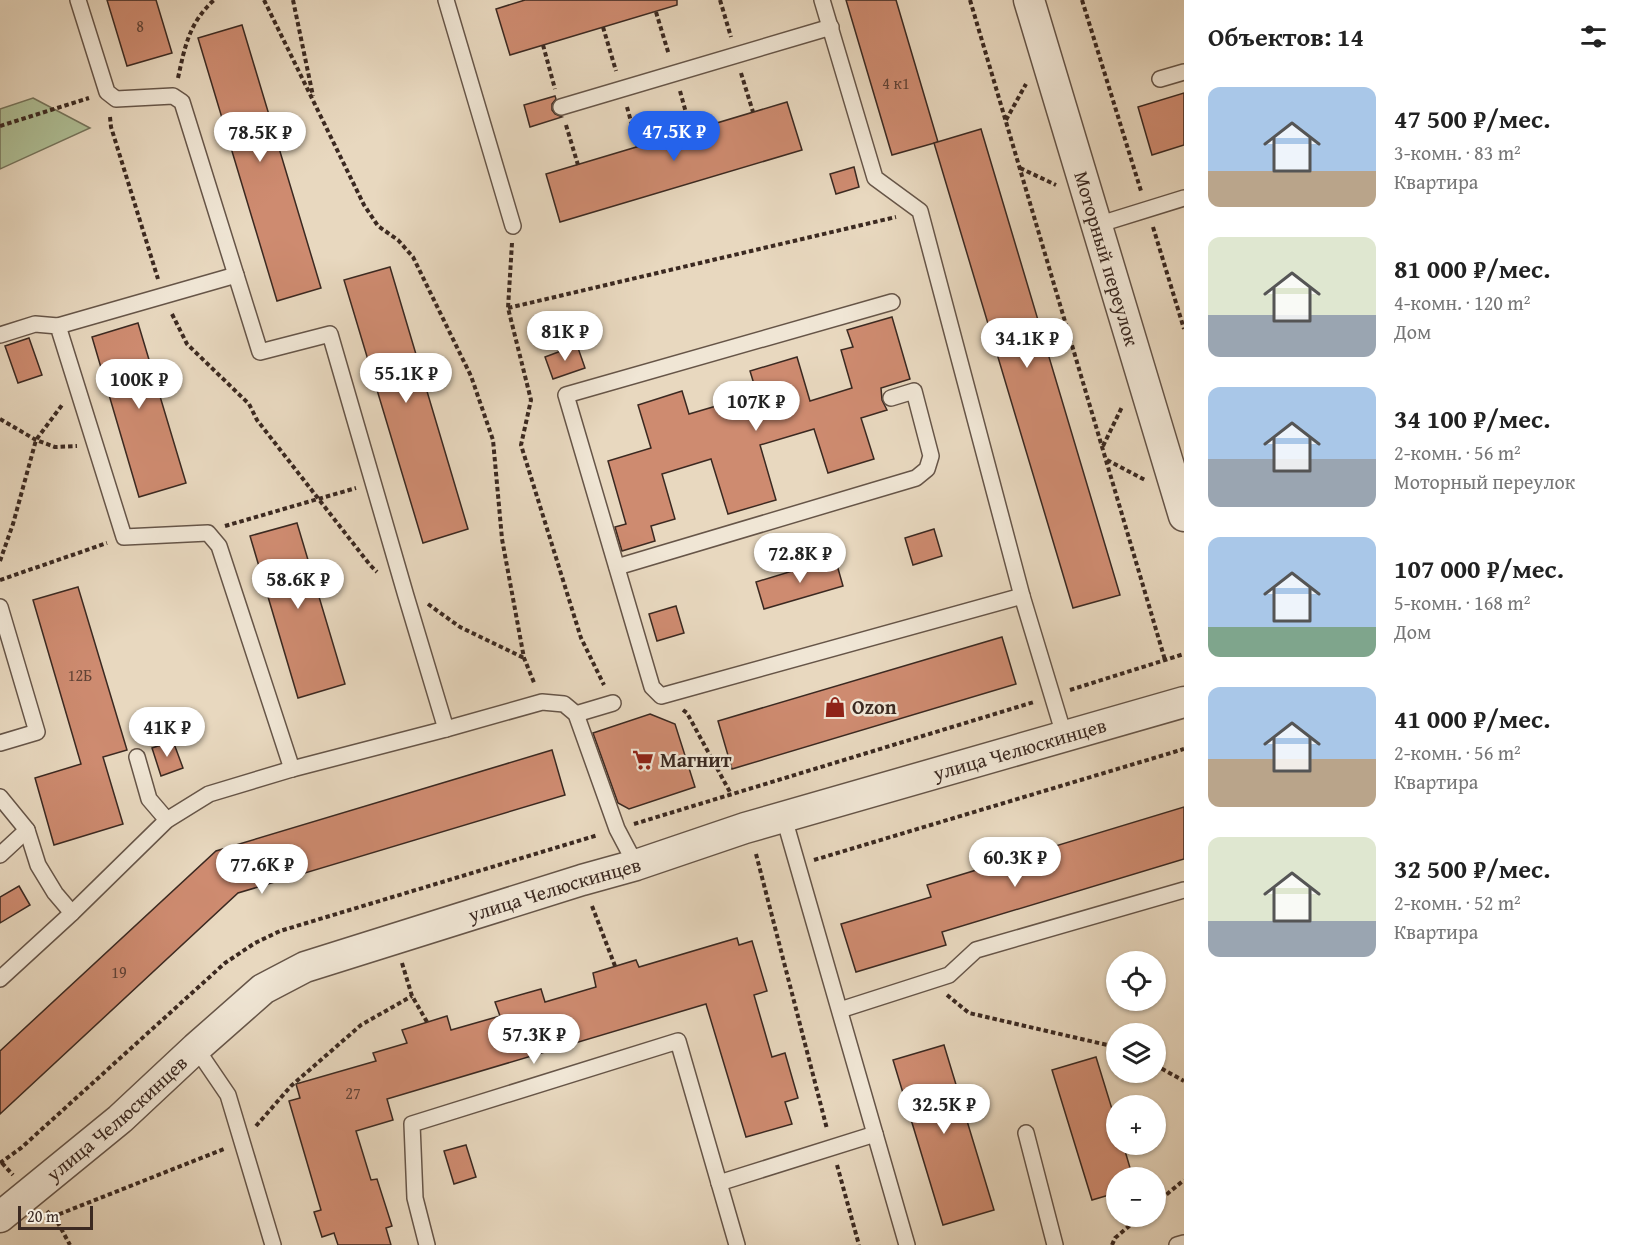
<!DOCTYPE html>
<html lang="ru">
<head>
<meta charset="utf-8">
<style>
  body { margin:0; font-family:"Gentium Book Plus",serif; background:#f6f6f6; color:#222; height:100vh; display:flex; flex-direction:column; font-size:22px; white-space:nowrap }
  * { box-sizing:border-box; margin:0 }
  p { font-size:20px; color:#767676 }
  .icon { flex:none; width:33px; height:33px; fill:none; stroke:currentColor; stroke-width:2; stroke-linecap:round; stroke-linejoin:round }
  .map { position:relative; flex:1; overflow:hidden }
  .sheet { display:flex; flex-direction:column; background:#fff; width:450px }
  .sheet>* { flex:none }
  .tools { position:absolute; left:1106px; top:951px; display:grid; gap:12px }
  .tools a { display:grid; place-items:center; width:60px; height:60px; border-radius:50%; background:#fff; box-shadow:0 2px 4px #0004; font-size:30px }
  .scale { position:absolute; left:18px; bottom:15px; width:75px; box-sizing:border-box; padding-left:6px; border:3px solid #3b2921; border-top:0; font-size:16px; line-height:21px; white-space:nowrap; color:#3b2921; -webkit-text-stroke:4px #f0e6d5; paint-order:stroke }
  .price { position:absolute; translate:-50% -51px; padding:0 14px; border-radius:21px; background:#fff; color:#222; font-size:20px; line-height:39px; filter:drop-shadow(0 2px 3px #0008) }
  .price::after { content:''; position:absolute; left:50%; top:36px; width:18px; height:14px; margin-left:-9px; background:inherit; clip-path:polygon(0 0,100% 0,50% 100%) }
  .price.on { background:#2563eb; color:#fff }
  ul { padding:0; list-style:none }
  li { display:flex; align-items:center; gap:18px; height:150px; padding:0 24px }
  li span { display:grid; place-items:center; flex:none; width:168px; height:120px; border-radius:12px; color:#555 }
  li>.icon { margin-inline-start:auto }
  span .icon { width:72px; height:72px; fill:#fffc; stroke-width:1 }
  li b { font-size:26px }
  h2 { display:flex; justify-content:space-between; align-items:center; height:72px; padding:0 24px; font-size:26px }
  main { display:flex; flex:1; min-height:0 }
  .map>svg:first-child { display:block }
  .green { fill:#afc097; stroke:#75745c; stroke-width:1.5 }
  .building { fill:#ce8b70; stroke:#3b2921; stroke-width:1.5 }
  .lines { fill:none; stroke-linecap:round; stroke-linejoin:round }
  .service-casing { stroke:#665548; stroke-width:18 }
  .minor-casing { stroke:#665548; stroke-width:33 }
  .path { stroke:#3b2921; stroke-width:4; stroke-dasharray:4.5 3; stroke-linecap:butt }
  .service { stroke:#f0e6d5; stroke-width:15 }
  .minor { stroke:#f0e6d5; stroke-width:30 }
  .labels { text-anchor:middle; stroke-width:5; stroke-linejoin:round; paint-order:stroke }
  .number-label { font-size:16px; fill:#604235 }
  .street-label { font-size:20px; fill:#3b2921; stroke:#f0e6d5 }
  .poi-label { font-size:20px; font-weight:bold; fill:#3b2921; stroke:#f0e6d5; text-anchor:start }
</style>
</head>
<body>
<main>
<div class="map">
<svg width="1184" height="1245" viewBox="0 0 1184 1245">
  <rect width="100%" height="100%" fill="#e8d8bf"/>
  <filter id="stains"><feTurbulence type="fractalNoise" baseFrequency=".00333" numOctaves="4"/><feColorMatrix values="0 0 0 0 .2 0 0 0 0 .09 0 0 0 0 .02 0 0 0 .5 -.17"/></filter>
  <radialGradient id="worn" r=".72"><stop offset=".6" stop-color="#630" stop-opacity="0"/><stop offset="1" stop-color="#630" stop-opacity=".3"/></radialGradient>
  <polygon class="green" points="33,98 90,128 0,169 0,109"/>
  <g class="building">
    <polygon points="107,0 156,0 172,53 127,66"/>
    <polygon points="525,0 677,0 677,5 510,55 496,9"/>
    <polygon points="846,0 896,0 938,142 892,155"/>
    <polygon points="242,25 321,288 277,301 198,38"/>
    <polygon points="1184,93 1184,145 1152,155 1138,107"/>
    <polygon points="555,96 556,99 552,104 552,110 555,114 562,117 530,127 524,105"/>
    <polygon points="787,102 802,150 560,222 546,174"/>
    <polygon points="981,129 1120,595 1073,608 934,143"/>
    <polygon points="854,167 859,187 836,194 830,174"/>
    <polygon points="390,267 468,529 423,543 344,280"/>
    <polygon points="892,317 910,379 881,388 882,400 887,410 861,418 874,459 828,473 814,429 760,445 776,500 728,514 711,459 662,474 675,519 651,526 655,541 622,551 615,527 626,524 608,461 651,448 638,405 682,391 689,414 757,394 750,371 797,357 810,401 852,388 841,350 853,347 847,330"/>
    <polygon points="138,323 186,483 139,497 92,337"/>
    <polygon points="29,338 42,375 18,383 5,346"/>
    <polygon points="577,345 585,368 553,379 545,357"/>
    <polygon points="297,523 345,684 298,698 250,536"/>
    <polygon points="934,529 942,556 913,565 905,538"/>
    <polygon points="835,558 843,586 764,609 756,582"/>
    <polygon points="78,587 127,750 103,757 123,824 54,845 35,778 81,764 33,600"/>
    <polygon points="676,606 684,633 657,641 649,614"/>
    <polygon points="1002,637 1016,684 732,769 718,721"/>
    <polygon points="650,714 675,724 695,787 629,809 618,803 593,733"/>
    <polygon points="173,741 183,768 161,776 152,748"/>
    <polygon points="552,750 565,795 238,893 0,1114 0,1051 216,851"/>
    <polygon points="1184,807 1184,859 942,932 946,945 856,972 841,924 931,897 927,885"/>
    <polygon points="19,886 30,905 0,923 0,897"/>
    <polygon points="737,938 739,945 752,941 767,991 754,995 772,1057 785,1053 798,1098 785,1102 792,1124 746,1137 706,1004 387,1099 393,1120 356,1131 371,1180 377,1179 392,1226 386,1228 391,1245 338,1245 334,1233 322,1237 314,1212 321,1210 289,1101 300,1098 296,1084 376,1061 373,1053 407,1043 402,1030 447,1016 451,1030 500,1016 495,1002 541,989 545,1002 596,987 593,973 636,960 639,967"/>
    <polygon points="944,1045 994,1210 943,1225 893,1060"/>
    <polygon points="1096,1057 1116,1122 1116,1144 1123,1144 1133,1178 1116,1178 1116,1193 1092,1200 1052,1070"/>
    <polygon points="466,1145 476,1177 454,1184 444,1151"/>
  </g>
  <g class="lines">
    <defs>
      <g id="service">
        <polyline points="78,0 107,92 116,99 173,96 182,102 260,352 330,334 406,596 446,729"/>
        <polyline points="446,0 513,226"/>
        <polyline points="822,0 875,178 920,211 1022,596 1065,738"/>
        <polyline points="1160,79 1184,72"/>
        <polyline points="561,107 831,27"/>
        <polyline points="1097,225 1184,198"/>
        <polyline points="892,302 566,395 652,687 661,696 1022,596"/>
        <polyline points="58,326 236,275"/>
        <polyline points="0,335 35,324 58,326 124,537 208,533 219,546 292,769"/>
        <polyline points="617,567 916,478 927,469 931,456 914,391 891,398"/>
        <polyline points="0,607 37,732 0,743"/>
        <polyline points="576,714 613,703"/>
        <polyline points="137,757 149,799 167,820"/>
        <polyline points="0,797 27,830 38,865 55,893 72,913"/>
        <polyline points="784,818 907,1245"/>
        <polyline points="0,855 27,830"/>
        <polyline points="0,979 72,913 167,820 209,794 292,769 446,729 542,702 564,704 576,714 617,829 636,865"/>
        <polyline points="840,1010 949,975 976,950 1184,890"/>
        <polyline points="196,1048 228,1095 273,1245"/>
        <polyline points="1026,1133 1055,1245"/>
        <polyline points="719,1183 875,1134"/>
        <polyline points="427,1245 415,1198 412,1124 678,1041 737,1245"/>
        <polyline points="1177,1245 1184,1243"/>
      </g>
      <g id="minor">
        <path id="s1" d="M1029 0 1184 516"/>
        <path id="s2" d="M0 1217 120 1119 196 1048 263 989 305 967 582 880 636 865 745 828 1184 702"/>
      </g>
    </defs>
    <use href="#service" class="service-casing"/>
    <use href="#minor" class="minor-casing"/>
    <g class="path">
      <polyline points="264,0 364,205 378,226 398,240 413,257 471,376 493,440 502,539 524,658 535,685"/>
      <polyline points="293,0 313,96"/>
      <polyline points="720,0 731,37"/>
      <polyline points="970,0 1165,660"/>
      <polyline points="1082,0 1141,191"/>
      <polyline points="656,12 669,55"/>
      <polyline points="603,27 616,71"/>
      <polyline points="543,45 555,89"/>
      <polyline points="741,73 753,112"/>
      <path d="M178 78C185 46 189 23 214 0"/>
      <polyline points="680,91 691,131"/>
      <polyline points="627,107 638,147"/>
      <polyline points="110,117 111,127 158,279"/>
      <polyline points="1006,120 1026,84"/>
      <polyline points="566,125 578,165"/>
      <polyline points="0,126 89,98"/>
      <polyline points="1020,168 1056,185"/>
      <polyline points="1153,227 1184,329"/>
      <polyline points="512,243 508,308 531,400 521,445 581,638 604,685"/>
      <polyline points="508,308 896,217"/>
      <polyline points="172,314 187,344 249,404 257,420 370,565 377,572"/>
      <polyline points="0,419 36,440 55,447 77,446"/>
      <polyline points="1103,446 1122,407"/>
      <polyline points="1107,460 1145,480"/>
      <polyline points="225,526 356,488"/>
      <polyline points="0,561 13,524 36,440 62,405"/>
      <polyline points="0,580 107,543"/>
      <polyline points="428,604 460,627 524,658"/>
      <polyline points="1070,690 1184,654"/>
      <polyline points="683,710 687,713 731,794"/>
      <polyline points="634,824 1034,702"/>
      <polyline points="756,854 827,1129"/>
      <polyline points="814,860 1184,749"/>
      <polyline points="592,906 615,966"/>
      <polyline points="402,963 412,996 427,1022"/>
      <polyline points="947,995 969,1013 1116,1047"/>
      <polyline points="1155,1065 1184,1081"/>
      <polyline points="256,1126 291,1086 361,1025 412,996"/>
      <polyline points="0,1163 21,1148 225,963 255,943 280,931 598,835"/>
      <polyline points="2,1163 13,1175"/>
      <polyline points="837,1165 859,1245"/>
      <polyline points="1155,1204 1184,1180"/>
      <polyline points="47,1211 58,1223 70,1245"/>
      <polyline points="52,1217 224,1149"/>
      <polyline points="1112,1245 1115,1238 1141,1216"/>
    </g>
    <use href="#service" class="service"/>
    <use href="#minor" class="minor"/>
  </g>
  <defs>
    <symbol id="shop-bare" viewBox="-9 -9 18 18"><path d="M-5-2.5h2.3a2.7 3.5 0 0 1 5.4 0H5L5.5 6h-11ZM-1.5-2.5h3a1.5 2.3 0 0 0-3 0Z" fill="#8f2418" stroke="#f0e6d5" stroke-width="2.5" paint-order="stroke"/></symbol>
    <symbol id="supermarket-bare" viewBox="-9 -9 18 18"><path d="M-6-5.5h2.5l.6 2H6L4.5 2H-2.5L-4.4-4H-6ZM-1.5 3.2a1.3 1.3 0 1 0 .1 0ZM3 3.2a1.3 1.3 0 1 0 .1 0Z" fill="#8f2418" stroke="#f0e6d5" stroke-width="2.5" paint-order="stroke"/></symbol>
  </defs>
  <g fill-rule="evenodd">
    <use href="#shop-bare" x="820" y="692" width="30" height="30"/>
    <use href="#supermarket-bare" x="628" y="745" width="30" height="30"/>
  </g>
  <g class="labels">
    <g class="number-label">
      <text x="140" y="32">8</text>
      <text x="896" y="89">4 к1</text>
      <text x="80" y="681">12Б</text>
      <text x="119" y="978">19</text>
      <text x="353" y="1099">27</text>
    </g>
    <g class="street-label">
      <text dy="7" stroke="none"><textPath href="#s1" startOffset="270">Моторный переулок</textPath></text>
      <text dy="7" stroke="none"><textPath href="#s2" startOffset="1143">улица Челюскинцев</textPath></text>
      <text dy="7" stroke="none"><textPath href="#s2" startOffset="657">улица Челюскинцев</textPath></text>
      <text dy="7" stroke="none"><textPath href="#s2" startOffset="153">улица Челюскинцев</textPath></text>
    </g>
    <g class="poi-label">
      <text x="852" y="714">Ozon</text>
      <text x="660" y="767">Магнит</text>
    </g>
  </g>
  <rect width="100%" height="100%" filter="url(#stains)"/>
  <rect width="100%" height="100%" fill="url(#worn)"/>
</svg>
<div class="tools">
<a><svg class="icon" aria-label="locate" viewBox="0 0 24 24"><circle cx="12" cy="12" r="6"/><path d="M12 2v4M12 18v4M2 12h4M18 12h4"/></svg></a>
<a><svg class="icon" aria-label="layers" viewBox="0 0 24 24"><path d="M12 4l9 5-9 5-9-5zM3 14l9 5 9-5"/></svg></a>
<a>+</a>
<a>−</a>
</div>
<div class="scale">20 m</div>
<b class="price on" style="left:674px;top:162px">47.5K ₽</b>
<b class="price" style="left:260px;top:163px">78.5K ₽</b>
<b class="price" style="left:565px;top:362px">81K ₽</b>
<b class="price" style="left:1027px;top:369px">34.1K ₽</b>
<b class="price" style="left:406px;top:404px">55.1K ₽</b>
<b class="price" style="left:139px;top:410px">100K ₽</b>
<b class="price" style="left:756px;top:432px">107K ₽</b>
<b class="price" style="left:800px;top:584px">72.8K ₽</b>
<b class="price" style="left:298px;top:610px">58.6K ₽</b>
<b class="price" style="left:167px;top:758px">41K ₽</b>
<b class="price" style="left:1015px;top:888px">60.3K ₽</b>
<b class="price" style="left:262px;top:895px">77.6K ₽</b>
<b class="price" style="left:534px;top:1065px">57.3K ₽</b>
<b class="price" style="left:944px;top:1135px">32.5K ₽</b>
</div>
<section class="sheet">
<h2>Объектов: 14<svg class="icon" aria-label="filters" viewBox="0 0 24 24"><path d="M4 7h16M4 17h16"/><circle cx="9" cy="7" r="2"/><circle cx="15" cy="17" r="2"/></svg></h2>
<ul>
<li><span style="background:linear-gradient(#a9c7e8 70%,#b9a48a 0)"><svg class="icon" aria-label="home" viewBox="0 0 24 24"><path d="M3 11l9-7 9 7M6 9v11h12V9"/></svg></span><div><b>47 500 ₽/мес.</b><p>3-комн. · 83 m²</p><p>Квартира</p></div></li>
<li><span style="background:linear-gradient(#dfe7d0 65%,#9aa5b1 0)"><svg class="icon" aria-label="home" viewBox="0 0 24 24"><path d="M3 11l9-7 9 7M6 9v11h12V9"/></svg></span><div><b>81 000 ₽/мес.</b><p>4-комн. · 120 m²</p><p>Дом</p></div></li>
<li><span style="background:linear-gradient(#a9c7e8 60%,#9aa5b1 0)"><svg class="icon" aria-label="home" viewBox="0 0 24 24"><path d="M3 11l9-7 9 7M6 9v11h12V9"/></svg></span><div><b>34 100 ₽/мес.</b><p>2-комн. · 56 m²</p><p>Моторный переулок</p></div></li>
<li><span style="background:linear-gradient(#a9c7e8 75%,#7fa58c 0)"><svg class="icon" aria-label="home" viewBox="0 0 24 24"><path d="M3 11l9-7 9 7M6 9v11h12V9"/></svg></span><div><b>107 000 ₽/мес.</b><p>5-комн. · 168 m²</p><p>Дом</p></div></li>
<li><span style="background:linear-gradient(#a9c7e8 60%,#b9a48a 0)"><svg class="icon" aria-label="home" viewBox="0 0 24 24"><path d="M3 11l9-7 9 7M6 9v11h12V9"/></svg></span><div><b>41 000 ₽/мес.</b><p>2-комн. · 56 m²</p><p>Квартира</p></div></li>
<li><span style="background:linear-gradient(#dfe7d0 70%,#9aa5b1 0)"><svg class="icon" aria-label="home" viewBox="0 0 24 24"><path d="M3 11l9-7 9 7M6 9v11h12V9"/></svg></span><div><b>32 500 ₽/мес.</b><p>2-комн. · 52 m²</p><p>Квартира</p></div></li>
</ul>
</section>
</main>
</body>
</html>
